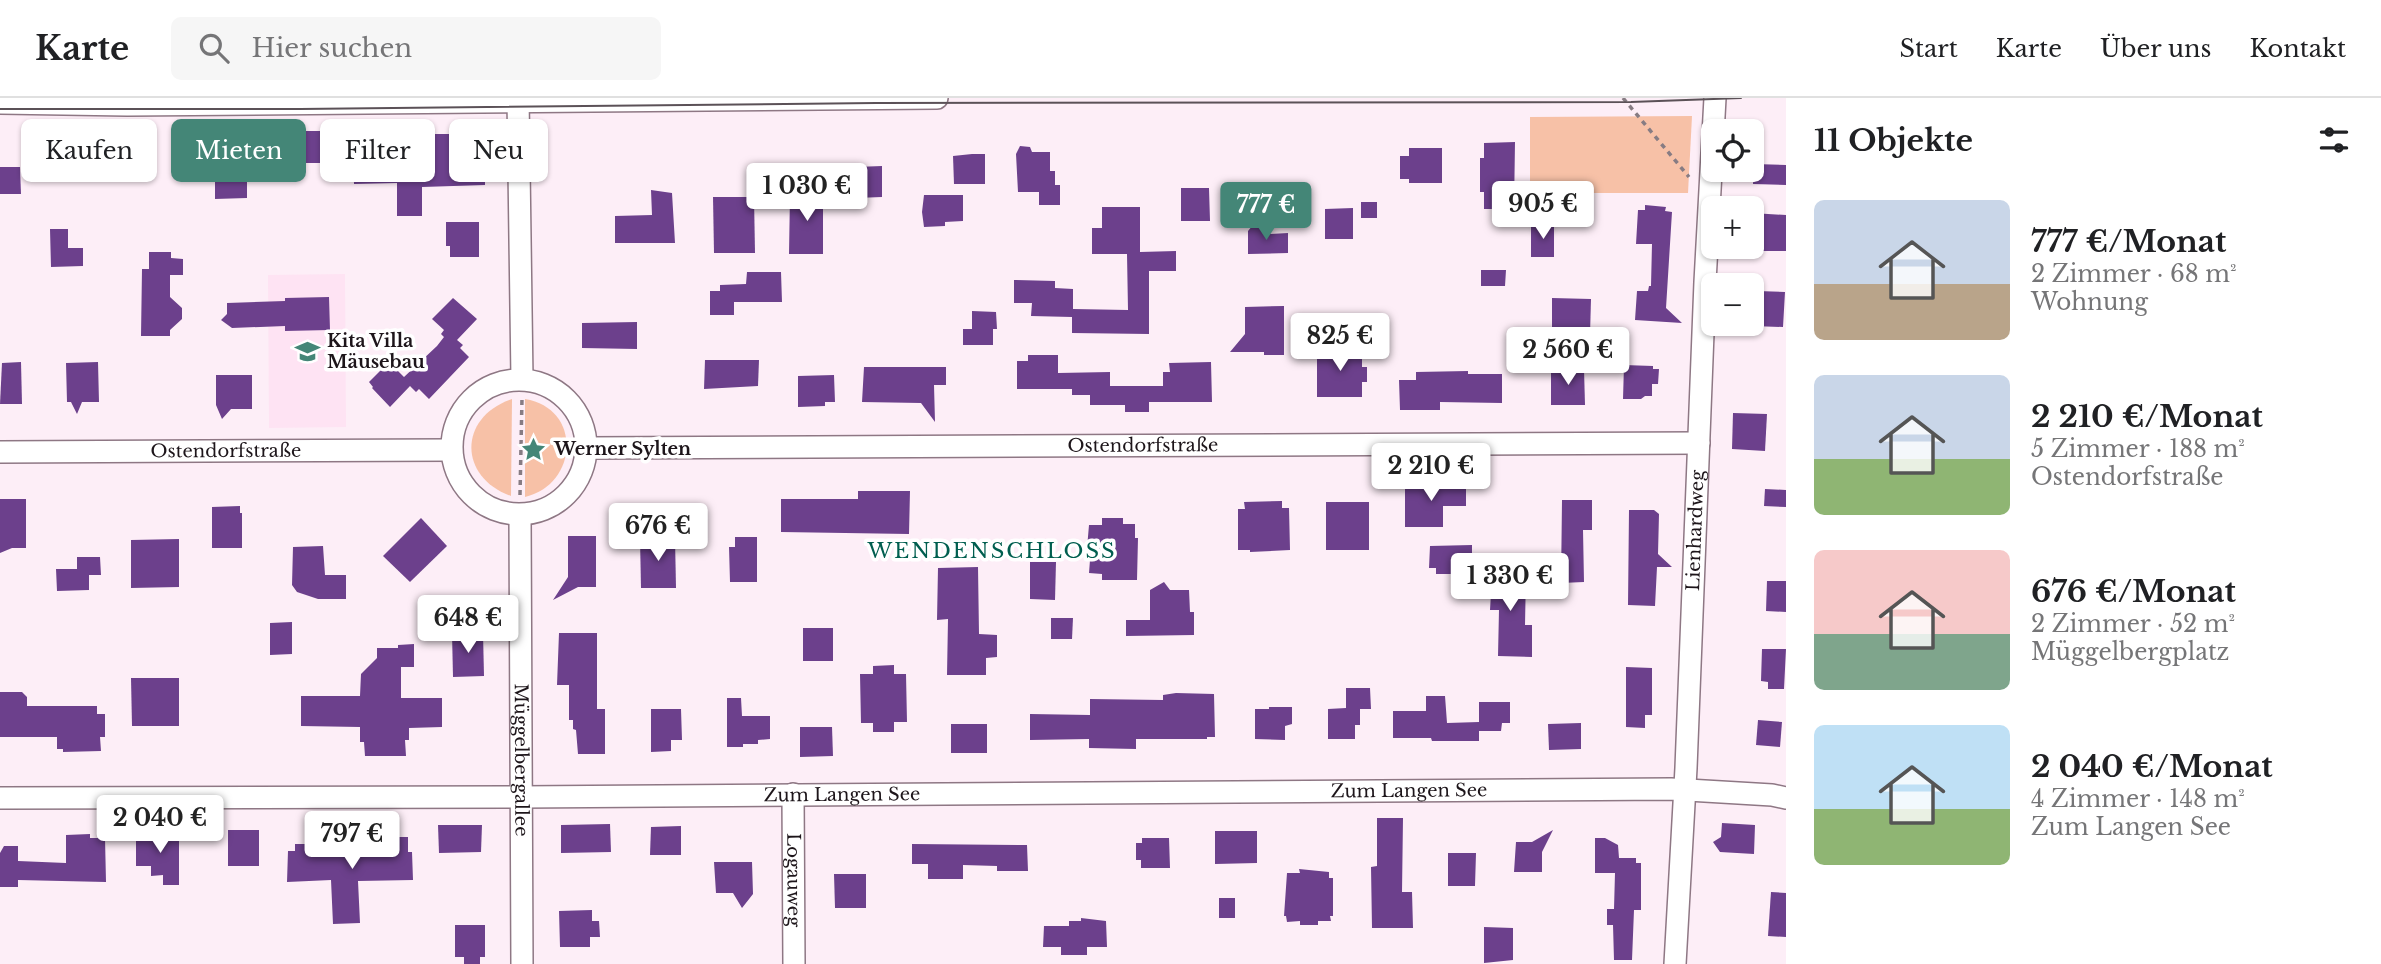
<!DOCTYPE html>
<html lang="de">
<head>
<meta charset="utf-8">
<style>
  body { margin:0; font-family:"Libre Baskerville",serif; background:#f6f6f6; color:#202124; height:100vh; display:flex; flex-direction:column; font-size:26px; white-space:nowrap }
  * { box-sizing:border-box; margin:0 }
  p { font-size:23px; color:#757577 }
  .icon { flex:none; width:38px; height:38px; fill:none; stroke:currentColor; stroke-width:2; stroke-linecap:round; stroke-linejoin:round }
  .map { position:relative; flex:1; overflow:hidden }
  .details { display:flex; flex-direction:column; background:#fff; width:595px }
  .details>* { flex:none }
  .guide { position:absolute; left:21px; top:21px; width:665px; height:63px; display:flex; gap:14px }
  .controls { position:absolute; left:1701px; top:21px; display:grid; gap:14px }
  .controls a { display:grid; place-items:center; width:63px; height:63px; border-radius:10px; background:#fff; box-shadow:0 2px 5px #0004; font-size:35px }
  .price { position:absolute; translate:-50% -60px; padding:0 16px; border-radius:7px; background:#fff; color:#222; font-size:23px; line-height:46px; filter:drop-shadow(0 2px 4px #0008) }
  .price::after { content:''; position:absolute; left:50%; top:42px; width:21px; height:16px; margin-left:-10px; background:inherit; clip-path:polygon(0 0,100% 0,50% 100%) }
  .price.on { background:#448677; color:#fff }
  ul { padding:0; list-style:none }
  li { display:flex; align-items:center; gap:21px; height:175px; padding:0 28px }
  li span { display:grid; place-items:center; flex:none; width:196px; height:140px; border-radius:10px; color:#555 }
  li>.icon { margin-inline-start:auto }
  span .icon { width:84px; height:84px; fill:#fffc; stroke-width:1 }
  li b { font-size:30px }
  h2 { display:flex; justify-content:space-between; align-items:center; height:84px; padding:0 28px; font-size:30px }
  .chip { padding:0 24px; border-radius:10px; background:#fff; box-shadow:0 2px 5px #0004; font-size:24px; line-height:63px }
  .chip.on { background:#448677; color:#fff }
  header { display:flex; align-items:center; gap:42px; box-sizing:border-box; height:98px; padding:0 35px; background:#fff; border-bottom:2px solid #e0e0e0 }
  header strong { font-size:33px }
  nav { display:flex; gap:38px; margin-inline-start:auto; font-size:24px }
  .search { width:490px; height:63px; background:#f6f6f6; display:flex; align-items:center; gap:18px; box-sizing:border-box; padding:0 24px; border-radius:10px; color:#757577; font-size:26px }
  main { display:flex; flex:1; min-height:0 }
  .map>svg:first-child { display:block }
  .built { fill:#fee3f3 }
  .green { fill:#f7c1a7 }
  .building { fill:#6c408c }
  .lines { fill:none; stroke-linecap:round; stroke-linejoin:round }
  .minor-casing { stroke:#8e7784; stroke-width:24 }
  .path { stroke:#877c83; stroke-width:3.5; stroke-dasharray:5 5; stroke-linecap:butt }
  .minor { stroke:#fff; stroke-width:21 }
  .tram { stroke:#5b5157; stroke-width:2 }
  .labels { text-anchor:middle; stroke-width:7; stroke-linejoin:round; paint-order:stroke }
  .poi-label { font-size:18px; font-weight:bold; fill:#1d151a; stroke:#fff; text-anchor:start }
  .street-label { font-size:18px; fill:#1d151a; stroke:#fff }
  .quarter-label { font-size:21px; letter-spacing:2px; fill:#005e4f; stroke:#fff }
</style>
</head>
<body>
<header>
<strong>Karte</strong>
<div class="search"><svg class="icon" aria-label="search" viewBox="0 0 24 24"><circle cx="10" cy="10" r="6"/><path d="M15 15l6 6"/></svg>Hier suchen</div>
<nav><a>Start</a><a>Karte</a><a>Über uns</a><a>Kontakt</a></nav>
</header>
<main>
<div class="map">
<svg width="1786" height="866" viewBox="0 0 1786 866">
  <rect width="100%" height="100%" fill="#fdeef7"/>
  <polygon class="built" points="345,176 346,329 269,330 268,177"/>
  <g class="green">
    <polygon points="1692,18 1688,95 1530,95 1530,19"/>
    <path d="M512 301 511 398C458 379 458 319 512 301Z"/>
    <path d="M525 301C582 310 579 386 525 399Z"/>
  </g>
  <g class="building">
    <polygon points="281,33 325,33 325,44 330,44 330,65 302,65 302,70 257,71 258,53 281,53"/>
    <polygon points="393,36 479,36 485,40 485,87 422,89 422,118 397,118 397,85 354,86 353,50 393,50"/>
    <polygon points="99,37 100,79 52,80 52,38"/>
    <polygon points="1515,44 1514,111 1484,111 1484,94 1480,94 1480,60 1484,60 1484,45"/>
    <polygon points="1020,48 1030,49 1032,54 1050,54 1050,73 1055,73 1055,87 1060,87 1060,107 1039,107 1039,94 1018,94 1016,56"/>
    <polygon points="1409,50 1442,50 1442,85 1409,85 1409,81 1400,81 1400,58 1409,58"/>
    <polygon points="972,56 985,56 985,86 954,86 953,58"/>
    <polygon points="215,63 247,63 247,100 215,101"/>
    <polygon points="1754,66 1786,67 1786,87 1753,86"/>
    <polygon points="882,68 882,99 856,100 856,69"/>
    <polygon points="0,69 20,69 21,96 0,96"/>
    <polygon points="1181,90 1209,90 1210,123 1181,123"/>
    <polygon points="651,92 672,95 675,145 615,145 615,118 652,117"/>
    <polygon points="800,92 823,92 823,156 789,156 790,97 800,97"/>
    <polygon points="924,97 963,97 963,123 945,124 945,128 924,129 922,114"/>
    <polygon points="713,99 754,99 755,155 714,155"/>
    <rect x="1361" y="104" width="16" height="16"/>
    <polygon points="1645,107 1666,109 1665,113 1672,114 1666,210 1682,225 1635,222 1637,193 1648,193 1649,188 1651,188 1652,146 1636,146 1638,112 1645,112"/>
    <polygon points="1102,109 1140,109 1140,154 1176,153 1176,173 1149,173 1149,236 1072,235 1072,219 1031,218 1032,205 1014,205 1014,182 1055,183 1055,190 1073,191 1073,211 1128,212 1127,156 1092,156 1092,130 1102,130"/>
    <polygon points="1353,110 1353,141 1325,141 1325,111"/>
    <polygon points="1752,115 1786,117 1786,153 1752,153"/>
    <polygon points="446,124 479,124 479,159 450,159 450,148 446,148"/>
    <polygon points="1253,127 1259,127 1268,136 1288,135 1288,155 1248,156 1248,133"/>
    <rect x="1531" y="127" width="23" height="32"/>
    <polygon points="50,131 68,131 68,150 83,150 83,168 51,169"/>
    <polygon points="149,154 171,154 171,160 183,161 183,177 170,177 170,199 182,210 182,221 170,232 170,238 141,238 142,171 149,171"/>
    <polygon points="1481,172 1506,172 1505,188 1481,188"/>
    <polygon points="747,174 781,174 782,204 734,204 734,217 710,217 710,193 720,193 720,187 746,186"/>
    <polygon points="1757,193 1785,194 1783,229 1752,228 1752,200 1756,200"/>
    <polygon points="329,199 330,232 285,233 285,228 232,230 221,222 227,216 227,205 285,203 285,200"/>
    <polygon points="453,200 477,221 457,242 463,247 460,250 469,259 429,301 419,291 416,294 410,288 390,309 372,290 373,289 369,284 389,264 404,279 437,248 444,239 441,236 444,232 432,221"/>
    <polygon points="1552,200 1591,201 1590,237 1552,237"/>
    <polygon points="1284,208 1284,257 1264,257 1264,254 1230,254 1245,236 1245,209"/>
    <polygon points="972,213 996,214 997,231 993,231 993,247 963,247 963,231 972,231"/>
    <polygon points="637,224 637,251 582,250 582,225"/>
    <polygon points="1348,246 1348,255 1362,255 1362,269 1367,269 1367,284 1362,284 1362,299 1317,299 1317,254 1330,255 1330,247"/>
    <polygon points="1028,257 1058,257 1058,275 1110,274 1110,288 1163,288 1163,274 1170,274 1169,265 1211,264 1212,304 1149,304 1149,314 1125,314 1125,307 1090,307 1090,297 1072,297 1072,291 1017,291 1017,263 1028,263"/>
    <polygon points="705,262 759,262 758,288 704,291"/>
    <polygon points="21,264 22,306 0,306 2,265"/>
    <polygon points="98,264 99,304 82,304 77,316 71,304 67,304 66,265"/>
    <polygon points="1624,267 1653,268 1653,271 1659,271 1658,286 1652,286 1652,298 1645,298 1641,301 1623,301"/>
    <polygon points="864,269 946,269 946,287 934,287 935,324 921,305 862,304"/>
    <polygon points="1551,271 1584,271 1585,307 1551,307"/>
    <polygon points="1468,273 1468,276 1502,276 1502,305 1440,304 1440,312 1400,312 1399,282 1416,282 1416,274"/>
    <polygon points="216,277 252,277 252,311 231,311 222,321 216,307"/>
    <polygon points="834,277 835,304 825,304 825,308 798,309 798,278"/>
    <polygon points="1733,315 1767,316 1765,353 1732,351"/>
    <polygon points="1416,382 1426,382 1434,388 1466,387 1466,408 1443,408 1443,429 1405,429 1405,388 1411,388"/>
    <polygon points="1765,391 1786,392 1786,409 1764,408"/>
    <polygon points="858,393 910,393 909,436 781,434 781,401 858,401"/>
    <polygon points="0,401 26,401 26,450 12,450 0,455"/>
    <polygon points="1562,402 1592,402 1592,432 1583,432 1584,484 1561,485"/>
    <polygon points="1282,403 1282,410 1289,410 1290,452 1250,454 1250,452 1238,452 1238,411 1245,411 1244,404"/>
    <rect x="1326" y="404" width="43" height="48"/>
    <polygon points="240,408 240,415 242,415 242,450 212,450 212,409"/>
    <polygon points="1629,412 1654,412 1659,416 1658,456 1672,469 1657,469 1655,508 1628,507"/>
    <polygon points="421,420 447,448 410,484 383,458"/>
    <polygon points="1102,420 1123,420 1123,426 1135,426 1135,440 1138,440 1137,482 1102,482 1102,476 1089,475 1090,462 1086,462 1089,427 1102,427"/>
    <polygon points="568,438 596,438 596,489 578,489 553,502 568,479"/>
    <polygon points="735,439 757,439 757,484 730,484 729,449 735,449"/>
    <polygon points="640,440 675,440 676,490 641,490"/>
    <polygon points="179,441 179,489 131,490 131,442"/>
    <polygon points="1472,447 1472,479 1455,479 1455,476 1436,476 1436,470 1429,470 1430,448"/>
    <polygon points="323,448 325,477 346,477 346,501 318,501 297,494 292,487 293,449"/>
    <polygon points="77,459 100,459 101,477 89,477 89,492 57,493 56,471 77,471"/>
    <polygon points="1030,464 1056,464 1055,502 1030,501"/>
    <polygon points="978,469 979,536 997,537 997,559 986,560 986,577 947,577 948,521 937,522 938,470"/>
    <polygon points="1485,475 1526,475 1525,527 1532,527 1532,559 1498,558 1499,512 1490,512 1491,495 1485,495"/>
    <polygon points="1767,483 1786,483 1786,514 1766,513"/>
    <polygon points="1164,484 1170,492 1189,492 1190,514 1194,514 1194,537 1126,538 1126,522 1150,522 1150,492"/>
    <polygon points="1051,520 1073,520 1072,541 1051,541"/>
    <polygon points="292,524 292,556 270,557 270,525"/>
    <rect x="803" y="530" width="30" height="33"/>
    <polygon points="452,535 483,535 484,578 453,579"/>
    <polygon points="559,535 597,535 597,611 605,611 605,656 578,656 576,632 573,631 573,622 569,622 569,587 557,587"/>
    <polygon points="414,546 414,569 401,569 401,600 442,600 442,629 409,630 409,642 405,642 406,658 365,658 364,644 360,644 360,629 301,628 301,598 360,598 361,576 377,560 377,550 398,550 398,547"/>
    <polygon points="1762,551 1786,551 1784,591 1768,591 1768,584 1761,583"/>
    <polygon points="894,567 894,576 906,576 907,624 894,624 894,634 873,634 873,625 861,625 860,576 873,576 873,568"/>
    <polygon points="1626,569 1652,570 1652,617 1645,617 1645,630 1626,629"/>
    <polygon points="131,580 179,580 179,628 132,628"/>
    <polygon points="1346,590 1370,590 1371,611 1360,611 1360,627 1355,627 1355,641 1328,641 1328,611 1346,610"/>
    <polygon points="0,594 22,594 27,599 27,608 97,608 97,616 105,616 105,639 100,639 101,653 63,654 63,651 57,651 57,639 0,639"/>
    <polygon points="1176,595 1214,596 1215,639 1207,639 1207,641 1136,641 1136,651 1089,650 1089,641 1030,642 1030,616 1090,617 1090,601 1163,602 1163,597"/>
    <polygon points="1426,598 1445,598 1447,625 1479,624 1479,604 1510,604 1510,625 1502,625 1501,633 1479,633 1479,643 1432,643 1431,640 1393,640 1393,613 1426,613"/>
    <polygon points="727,600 741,600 742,618 770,618 770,641 758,642 758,646 743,646 743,649 727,649"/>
    <polygon points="1269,609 1292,609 1292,626 1285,628 1285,642 1255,641 1255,611 1269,611"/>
    <polygon points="651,611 681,611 682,642 671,642 671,653 651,654"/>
    <polygon points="1758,622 1782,624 1780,649 1756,647"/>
    <polygon points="1581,625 1581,651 1549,652 1548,626"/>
    <rect x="951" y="626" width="36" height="29"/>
    <polygon points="800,629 832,629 833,658 800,659"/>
    <polygon points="1377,720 1403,720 1402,794 1412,794 1413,830 1372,830 1371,769 1377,768"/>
    <polygon points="1722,725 1755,727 1754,756 1720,754 1713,744 1721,739"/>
    <polygon points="610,726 611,754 561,755 561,727"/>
    <polygon points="438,727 482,727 481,754 439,755"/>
    <polygon points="681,728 681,757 650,757 651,729"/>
    <rect x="228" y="732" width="31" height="36"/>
    <polygon points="1553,732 1542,754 1542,774 1514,774 1516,744 1532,744"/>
    <polygon points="1215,733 1257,733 1257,765 1215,766"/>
    <polygon points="179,735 179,787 163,787 163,777 151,778 151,768 136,768 136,736"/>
    <polygon points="90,736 90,740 105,740 106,784 18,782 18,789 0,789 0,755 4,748 18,748 18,763 66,765 66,737"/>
    <polygon points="393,736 398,739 408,739 408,754 412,754 413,782 358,783 360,825 333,826 331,782 287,784 288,753 295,753 295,746 322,746 322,753 330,753 330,758 366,758 366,740 369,740 369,738"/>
    <polygon points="1142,740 1169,740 1170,770 1141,770 1141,762 1136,762 1136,745 1142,745"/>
    <polygon points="1595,740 1605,740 1618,747 1619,760 1636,760 1636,765 1641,765 1641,812 1634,812 1632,862 1614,862 1613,827 1607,827 1607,811 1614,811 1615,775 1595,775"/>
    <polygon points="912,746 1027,747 1028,773 997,773 997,768 963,767 963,781 928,781 928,766 912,766"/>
    <polygon points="1448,755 1476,755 1475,788 1448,788"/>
    <polygon points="714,764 752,764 753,796 742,810 733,795 716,795"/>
    <polygon points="1299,771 1329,774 1329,780 1333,780 1333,818 1330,818 1331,823 1318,823 1318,827 1300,827 1300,823 1287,824 1286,818 1284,818 1287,775 1300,775"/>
    <polygon points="834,776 866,776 866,810 835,810"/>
    <polygon points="1771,794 1786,795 1786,839 1768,838"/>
    <rect x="1219" y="800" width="16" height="20"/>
    <polygon points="592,812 592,823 599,823 600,839 590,839 590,849 560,849 559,813"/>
    <polygon points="1081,820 1106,823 1107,849 1087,849 1087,857 1061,857 1061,849 1043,849 1044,828 1069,828 1069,823 1081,823"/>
    <polygon points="455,827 485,827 485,859 480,859 480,866 464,866 464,859 455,859"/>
    <polygon points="1484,829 1513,830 1513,862 1484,865"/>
  </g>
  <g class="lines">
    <defs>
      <g id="minor">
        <polyline points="518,0 522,281"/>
        <polyline points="0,5 127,7 937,0"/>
        <circle cx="519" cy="349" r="67"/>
        <path id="s1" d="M587 350 1699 345"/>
        <path id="s2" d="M0 354 451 352"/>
        <path id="s3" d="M520 417 522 866"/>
        <path id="s4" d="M793 696 794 866"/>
        <path id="s5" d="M0 700 521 699 1671 691 1772 697 1786 700"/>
        <path id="s6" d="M1675 866 1686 670 1705 184 1715 0"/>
      </g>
    </defs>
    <use href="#minor" class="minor-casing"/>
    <g class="path">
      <polyline points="1623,0 1689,79"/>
      <polyline points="520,397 522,300"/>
    </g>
    <use href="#minor" class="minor"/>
    <polyline class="tram" points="0,11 300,11 876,5 1631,4 1741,0"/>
  </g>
  <defs>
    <symbol id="school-bare" viewBox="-9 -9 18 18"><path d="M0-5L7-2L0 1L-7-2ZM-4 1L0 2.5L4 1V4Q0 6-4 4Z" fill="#448677" stroke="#fff" stroke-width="2.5" paint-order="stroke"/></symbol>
    <symbol id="sight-bare" viewBox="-9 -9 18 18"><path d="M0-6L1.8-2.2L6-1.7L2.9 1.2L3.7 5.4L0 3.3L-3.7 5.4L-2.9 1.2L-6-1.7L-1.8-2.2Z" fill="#448677" stroke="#fff" stroke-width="2.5" paint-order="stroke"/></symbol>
  </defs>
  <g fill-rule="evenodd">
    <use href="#school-bare" x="290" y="236" width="35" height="35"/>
    <use href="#sight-bare" x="516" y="334" width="35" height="35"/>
  </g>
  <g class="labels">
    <g class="poi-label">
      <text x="327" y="249">Kita Villa<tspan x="327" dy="21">Mäusebau</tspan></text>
      <text x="554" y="357">Werner Sylten</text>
    </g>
    <g class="street-label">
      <text dy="6" stroke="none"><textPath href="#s1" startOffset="556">Ostendorfstraße</textPath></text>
      <text dy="6" stroke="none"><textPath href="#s2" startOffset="226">Ostendorfstraße</textPath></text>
      <text dy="6" stroke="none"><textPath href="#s6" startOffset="434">Lienhardweg</textPath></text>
      <text dy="6" stroke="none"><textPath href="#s3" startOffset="245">Müggelbergallee</textPath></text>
      <text dy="6" stroke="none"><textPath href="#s5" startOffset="1409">Zum Langen See</textPath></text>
      <text dy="6" stroke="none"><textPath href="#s5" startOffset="842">Zum Langen See</textPath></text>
      <text dy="6" stroke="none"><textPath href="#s4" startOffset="86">Logauweg</textPath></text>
    </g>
    <g class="quarter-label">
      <text x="992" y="460">WENDENSCHLOSS</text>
    </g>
  </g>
</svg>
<div class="controls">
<a><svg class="icon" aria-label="locate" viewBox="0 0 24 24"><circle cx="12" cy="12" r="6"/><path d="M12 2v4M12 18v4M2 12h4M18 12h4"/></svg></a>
<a>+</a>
<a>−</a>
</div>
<b class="price" style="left:807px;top:125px">1 030 €</b>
<b class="price" style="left:1543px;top:143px">905 €</b>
<b class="price on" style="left:1266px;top:144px">777 €</b>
<b class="price" style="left:1340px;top:275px">825 €</b>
<b class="price" style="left:1568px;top:289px">2 560 €</b>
<b class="price" style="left:1431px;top:405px">2 210 €</b>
<b class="price" style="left:658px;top:465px">676 €</b>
<b class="price" style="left:1510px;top:515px">1 330 €</b>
<b class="price" style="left:468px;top:557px">648 €</b>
<b class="price" style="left:160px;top:757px">2 040 €</b>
<b class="price" style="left:352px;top:773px">797 €</b>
<div class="guide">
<a class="chip">Kaufen</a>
<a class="chip on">Mieten</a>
<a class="chip">Filter</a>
<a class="chip">Neu</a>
</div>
</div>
<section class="details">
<h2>11 Objekte<svg class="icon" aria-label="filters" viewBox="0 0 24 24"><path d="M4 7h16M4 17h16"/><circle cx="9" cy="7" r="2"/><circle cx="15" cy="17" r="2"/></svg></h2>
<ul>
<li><span style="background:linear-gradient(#c9d6e8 60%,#b9a48a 0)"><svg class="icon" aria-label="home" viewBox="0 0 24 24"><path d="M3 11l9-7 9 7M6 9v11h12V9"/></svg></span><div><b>777 €/Monat</b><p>2 Zimmer · 68 m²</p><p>Wohnung</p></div></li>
<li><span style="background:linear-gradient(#c9d6e8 60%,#8fb573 0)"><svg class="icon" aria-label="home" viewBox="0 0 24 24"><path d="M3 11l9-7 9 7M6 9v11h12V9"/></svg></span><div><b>2 210 €/Monat</b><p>5 Zimmer · 188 m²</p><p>Ostendorfstraße</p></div></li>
<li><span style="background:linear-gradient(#f6c9c9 60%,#7fa58c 0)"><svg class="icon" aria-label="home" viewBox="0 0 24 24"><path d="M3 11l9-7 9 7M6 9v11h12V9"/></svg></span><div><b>676 €/Monat</b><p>2 Zimmer · 52 m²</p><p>Müggelbergplatz</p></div></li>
<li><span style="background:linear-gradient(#bfe0f5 60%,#8fb573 0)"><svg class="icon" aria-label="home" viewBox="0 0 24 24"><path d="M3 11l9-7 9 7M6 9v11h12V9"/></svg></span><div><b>2 040 €/Monat</b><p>4 Zimmer · 148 m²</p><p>Zum Langen See</p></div></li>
</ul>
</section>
</main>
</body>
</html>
